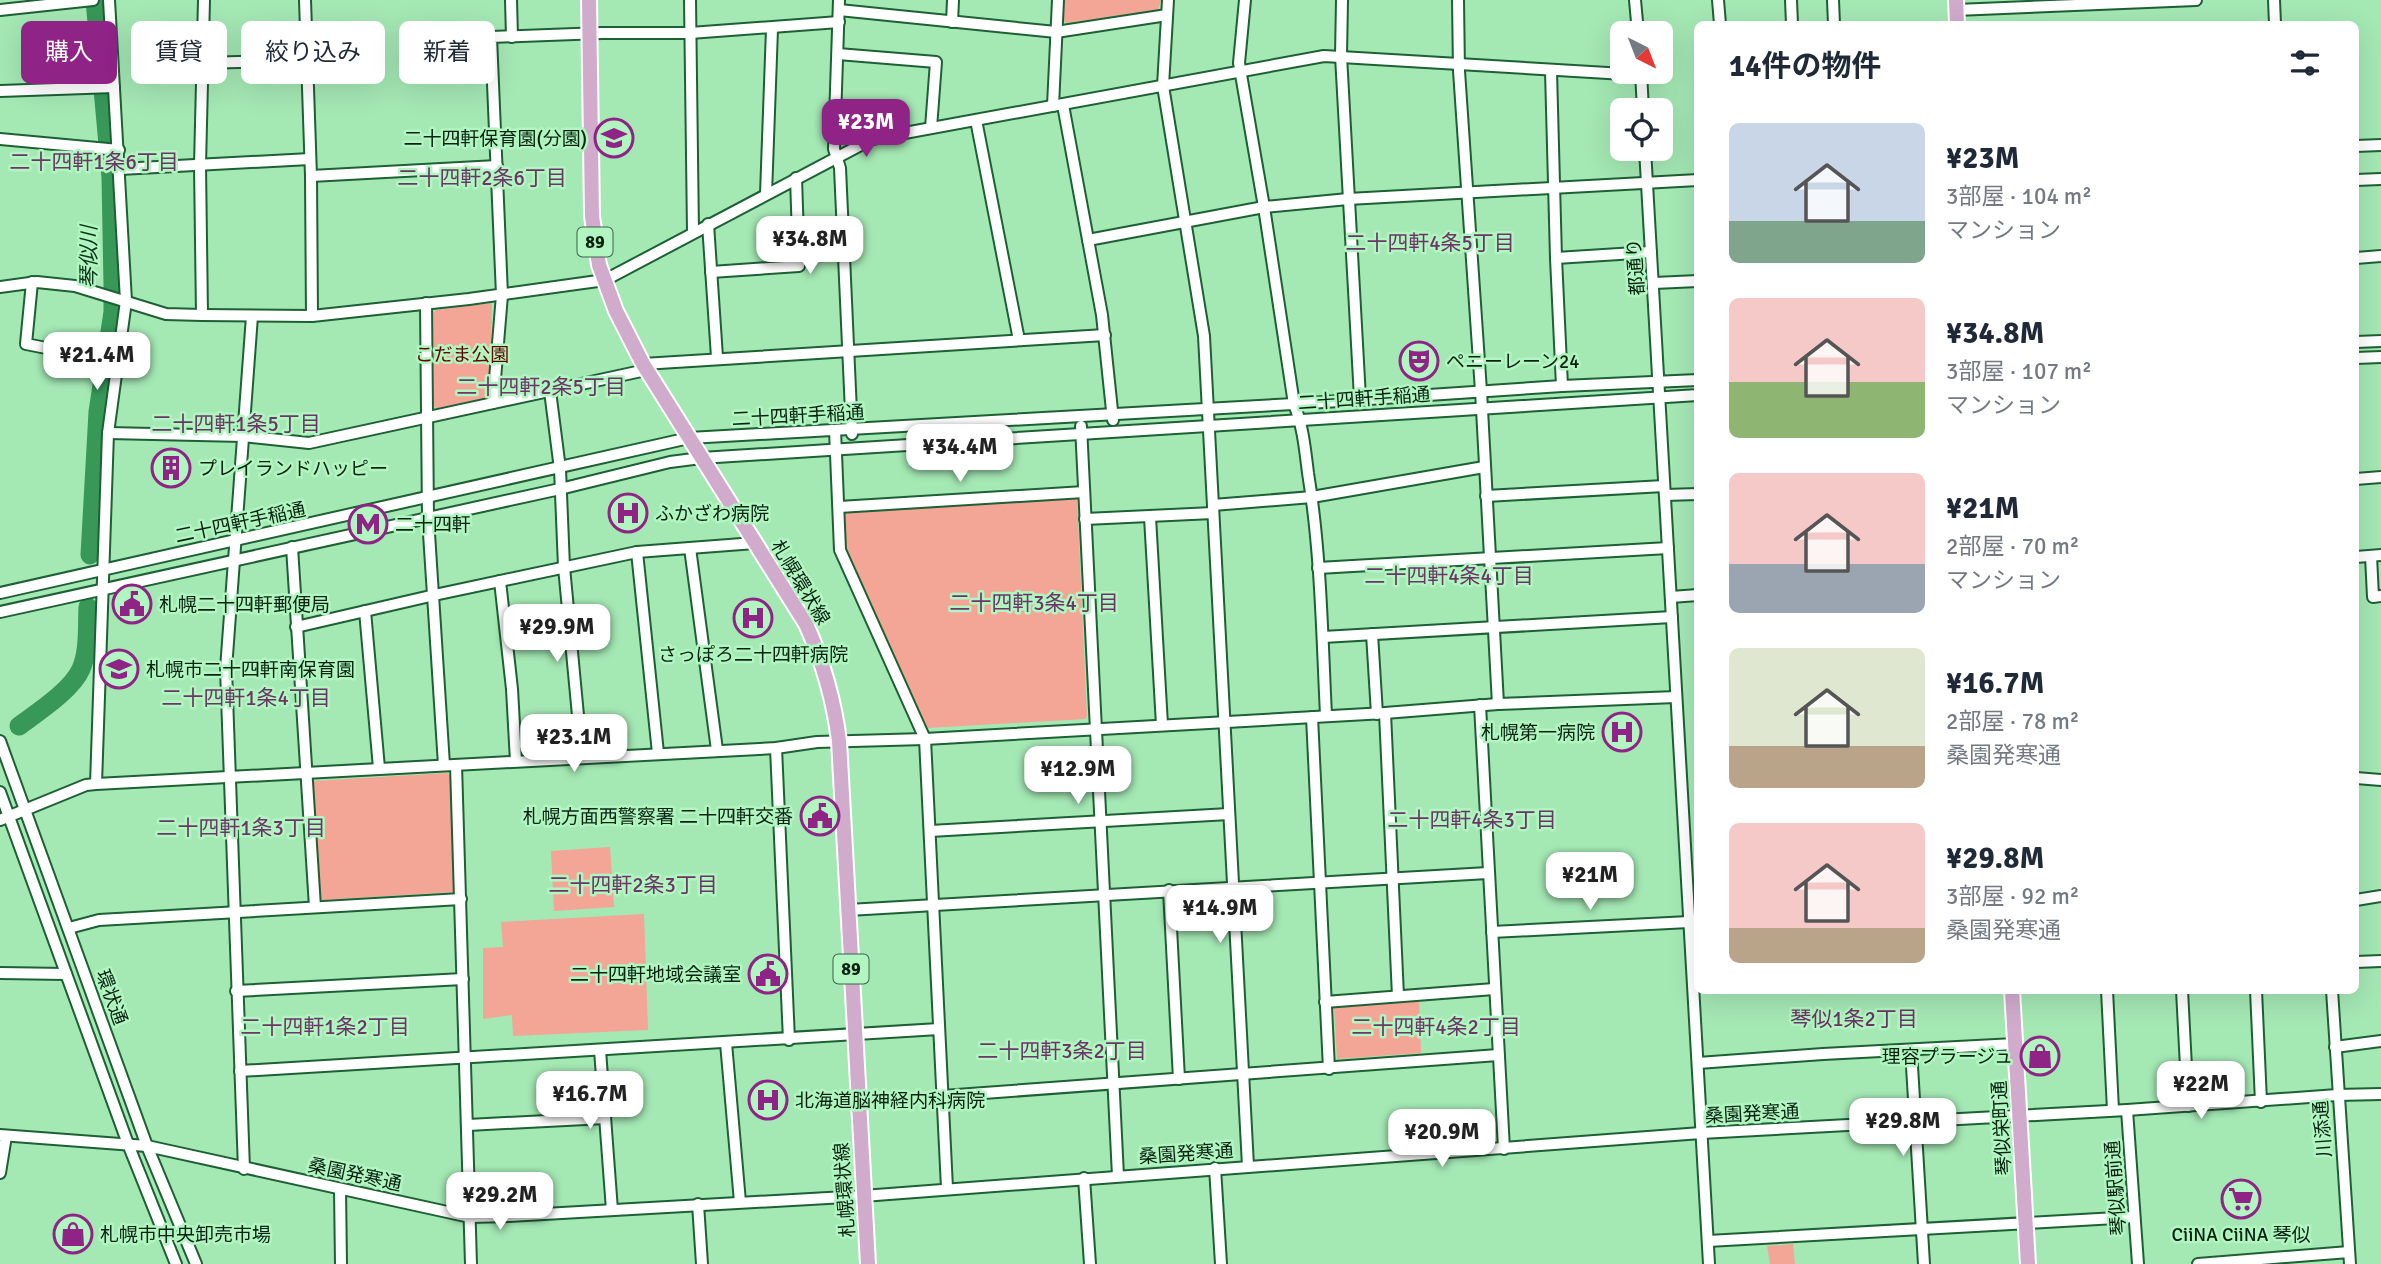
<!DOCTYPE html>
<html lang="ja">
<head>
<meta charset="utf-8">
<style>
  body { margin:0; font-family:Signika,"Noto Sans JP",sans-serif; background:#f6f6f7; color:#1f2937; height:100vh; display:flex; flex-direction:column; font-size:26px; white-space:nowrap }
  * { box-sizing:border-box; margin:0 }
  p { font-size:23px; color:#747a83 }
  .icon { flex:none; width:38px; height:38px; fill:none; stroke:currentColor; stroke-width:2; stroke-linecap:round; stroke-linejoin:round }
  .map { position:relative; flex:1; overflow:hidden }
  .side { position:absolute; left:1694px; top:21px; width:665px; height:973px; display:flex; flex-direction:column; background:#fff; border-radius:10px; box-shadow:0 7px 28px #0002 }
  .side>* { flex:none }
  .banner { position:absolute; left:21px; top:21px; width:665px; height:63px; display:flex; gap:14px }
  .needle { width:46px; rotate:138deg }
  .buttons { position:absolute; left:1610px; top:21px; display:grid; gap:14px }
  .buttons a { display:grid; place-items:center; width:63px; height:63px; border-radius:10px; background:#fff; box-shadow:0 7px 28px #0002; font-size:35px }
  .price { position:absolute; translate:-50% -60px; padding:0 16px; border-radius:14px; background:#fff; color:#222; font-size:23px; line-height:46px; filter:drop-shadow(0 2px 4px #0008) }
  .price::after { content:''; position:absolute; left:50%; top:42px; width:21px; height:16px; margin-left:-10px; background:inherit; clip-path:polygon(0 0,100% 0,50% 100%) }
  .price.on { background:#8f2386; color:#fff }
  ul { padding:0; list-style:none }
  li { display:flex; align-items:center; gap:21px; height:175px; padding:0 35px }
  li span { display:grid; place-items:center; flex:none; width:196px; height:140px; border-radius:10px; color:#555 }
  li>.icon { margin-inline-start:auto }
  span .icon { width:84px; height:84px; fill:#fffc; stroke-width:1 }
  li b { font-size:30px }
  h2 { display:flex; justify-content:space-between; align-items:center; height:84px; padding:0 35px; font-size:30px }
  .chip { padding:0 24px; border-radius:10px; background:#fff; box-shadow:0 7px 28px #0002; font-size:24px; line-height:63px }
  .chip.on { background:#8f2386; color:#fff }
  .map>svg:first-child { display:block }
  .green { fill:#f3a596 }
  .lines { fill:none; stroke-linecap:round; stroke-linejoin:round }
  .river { stroke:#379858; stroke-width:19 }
  .minor-casing { stroke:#1c6034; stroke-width:14 }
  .major-casing { stroke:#fff; stroke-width:18 }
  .minor { stroke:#fff; stroke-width:10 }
  .major { stroke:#d1abcc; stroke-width:14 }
  .labels { text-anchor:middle; stroke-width:5; stroke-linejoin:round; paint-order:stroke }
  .shield { fill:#b1f5c1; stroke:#3a6145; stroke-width:2 }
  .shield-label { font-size:18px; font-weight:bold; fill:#072210 }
  .poi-label { font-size:19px; fill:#072210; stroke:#b1f5c1; text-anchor:start }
  .street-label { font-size:19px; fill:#072210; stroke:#b1f5c1 }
  .park-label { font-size:19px; fill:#660400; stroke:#b1f5c1 }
  .neighbourhood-label { font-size:21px; fill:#6b3565; stroke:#b1f5c1 }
  .water-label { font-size:21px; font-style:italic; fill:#0b3319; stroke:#b1f5c1 }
</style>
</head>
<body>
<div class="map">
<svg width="2381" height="1264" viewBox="0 0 2381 1264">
  <rect width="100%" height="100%" fill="#a4e8b4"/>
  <g class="green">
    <polygon points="1064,0 1161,0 1158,10 1066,23 1062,19"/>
    <polygon points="492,303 489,395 486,399 437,409 434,406 433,313 436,310"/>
    <polygon points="1077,498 1087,717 1085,719 927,728 846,549 845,512"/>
    <polygon points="447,773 450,776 454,892 322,900 319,897 313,781"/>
    <polygon points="610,847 614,907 554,911 551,851"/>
    <polygon points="644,914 648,1030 513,1036 512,1015 483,1019 483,948 503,947 501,922"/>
    <polygon points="1419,1001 1421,1053 1337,1059 1334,1007"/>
    <polygon points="1793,1244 1795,1264 1770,1264 1767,1246"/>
  </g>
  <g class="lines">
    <g class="river">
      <polyline points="90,555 98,412 113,312 113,285 111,178 95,0"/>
      <path d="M19 726C38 712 72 690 81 669 89 651 87 627 88 607"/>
    </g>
    <defs>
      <g id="minor">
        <polyline points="305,0 311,176 312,316"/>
        <polyline points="511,0 512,37"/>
        <polyline points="690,0 693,232"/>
        <polyline points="839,0 834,149 840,168 852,434"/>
        <polyline points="1168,0 1163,86 1204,336 1248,1166"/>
        <path d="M1245 0 1239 63 1264 207 1294 404C1303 426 1305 449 1308 473 1321 553 1322 635 1326 715"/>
        <polyline points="1342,0 1341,56 1360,398"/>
        <polyline points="1458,0 1459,71 1481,391 1498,704"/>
        <polyline points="1635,0 1638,33"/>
        <polyline points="1718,0 1720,24"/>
        <polyline points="1791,0 1792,24"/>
        <polyline points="1833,0 1834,24"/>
        <polyline points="2274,0 2275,24"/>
        <polyline points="0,10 93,0"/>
        <polyline points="839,10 1056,32 1167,15"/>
        <polyline points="1956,10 2196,0"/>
        <polyline points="952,22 953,0"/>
        <polyline points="838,54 936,62 931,128"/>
        <polyline points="167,64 307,60"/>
        <polyline points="1551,71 1556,258 1562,386"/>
        <polyline points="1641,72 1643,110"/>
        <polyline points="0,91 114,87"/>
        <polyline points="1063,105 1102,315 1113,420"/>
        <polyline points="1053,106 1058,0"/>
        <polyline points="976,120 1019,340"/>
        <polyline points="0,139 119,150"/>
        <polyline points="2356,146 2381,145"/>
        <polyline points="1645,149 1709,1264"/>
        <polyline points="120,169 310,159"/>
        <polyline points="311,176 497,166"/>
        <polyline points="2356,180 2381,179"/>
        <polyline points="766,194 772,29"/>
        <polyline points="708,224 717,357"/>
        <polyline points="1088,240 1264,207 1348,199 1698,180"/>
        <polyline points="1556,258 1651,252"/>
        <polyline points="2356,258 2381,256"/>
        <polyline points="711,272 799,266 796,178"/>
        <polyline points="32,282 26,344 117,362"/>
        <polyline points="1654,283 1698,281"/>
        <polyline points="0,287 37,282 75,286 166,314 202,315 312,316 469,299 605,280 872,139 1324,56 1641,75"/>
        <polyline points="426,303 428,518 444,765"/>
        <polyline points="202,315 200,165 204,0"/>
        <polyline points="2356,342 2381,341"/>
        <polyline points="2356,358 2381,357"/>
        <polyline points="643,364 1105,335"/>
        <polyline points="550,391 560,469 564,567 582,758"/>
        <polyline points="493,403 502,295 491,37 602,33 690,33 839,22"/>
        <polyline points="1081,426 1118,1176"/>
        <polyline points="835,430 840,550 925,739 947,1188"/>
        <polyline points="108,433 243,436 309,443 646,370"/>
        <polyline points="2356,479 2381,477"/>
        <polyline points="1665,495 1698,494"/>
        <polyline points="1486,496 1664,486"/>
        <polyline points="1213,505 1312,497 1484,467"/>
        <polyline points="839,507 1084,492"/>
        <polyline points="1150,517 1162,725"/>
        <polyline points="1085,519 1213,513"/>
        <polyline points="292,547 315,907"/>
        <polyline points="690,548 717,750"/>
        <polyline points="637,552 658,753"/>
        <polyline points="2371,556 2373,597 2381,596"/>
        <polyline points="2356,557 2381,555"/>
        <polyline points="1318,568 1668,548"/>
        <polyline points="500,581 512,689 516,761"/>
        <polyline points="0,593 689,438 1294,404 1562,386 1698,380"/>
        <polyline points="1671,597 1698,595"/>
        <polyline points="365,611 379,768"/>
        <polyline points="0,612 560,489 670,462 701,458 1698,395"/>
        <polyline points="296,627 439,594 637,552 755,543"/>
        <polyline points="1372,634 1377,714"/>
        <polyline points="1323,637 1672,617"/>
        <polyline points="1480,705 1504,1149"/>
        <polyline points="1385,713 1398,996"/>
        <polyline points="1312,717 1329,1069"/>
        <polyline points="0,741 147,1146 196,1264"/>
        <polyline points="776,748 789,1040"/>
        <polyline points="456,765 471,1264"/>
        <polyline points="2356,778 2381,780"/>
        <polyline points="96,784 108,433 126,301 109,0"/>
        <polyline points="0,792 128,1144 176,1264"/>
        <polyline points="0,820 86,785 96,784 776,748 817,742 925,739 1385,713 1498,704 1676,697"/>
        <polyline points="930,831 1229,814"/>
        <polyline points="1169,890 1179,1079"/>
        <polyline points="2356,900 2381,896"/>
        <polyline points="848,910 1488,873"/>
        <polyline points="69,928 99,920 461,899"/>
        <polyline points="1492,932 1689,922"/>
        <polyline points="2356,962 2381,961"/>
        <polyline points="0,973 66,974"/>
        <polyline points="2107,990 2113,1110"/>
        <polyline points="2182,990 2188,1106"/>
        <polyline points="2256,990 2261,1102"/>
        <polyline points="2332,990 2350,1264"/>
        <polyline points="236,991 463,979"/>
        <polyline points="1325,1002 1494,989"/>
        <polyline points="726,1043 740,1202"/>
        <polyline points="2335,1047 2381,1041"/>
        <polyline points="600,1050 612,1210"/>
        <polyline points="1911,1050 1924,1264"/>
        <polyline points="1698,1063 1823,1054 2015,1044"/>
        <polyline points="240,1071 939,1029"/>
        <polyline points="943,1096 1498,1055"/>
        <polyline points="2127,1110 2138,1264"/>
        <polyline points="468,1125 605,1118"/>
        <polyline points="0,1135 147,1146 470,1217 509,1216 863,1196 1701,1133 2127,1110 2337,1095 2381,1094"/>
        <polyline points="1215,1168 1221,1264"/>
        <polyline points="244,1169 226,669 252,316"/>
        <polyline points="0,1173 6,1136"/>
        <polyline points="1084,1178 1090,1264"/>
        <polyline points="340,1189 341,1264"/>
        <polyline points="698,1204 702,1264"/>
        <polyline points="1708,1241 2134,1217"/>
        <polyline points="2198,1264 2349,1252"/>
      </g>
      <g id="major">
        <path d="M589 0 592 216 599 265 616 311 643 364 806 624C823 662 834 700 839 741L868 1264"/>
        <polyline points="1956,0 1957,24"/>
        <polyline points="2012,990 2028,1264"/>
      </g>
    </defs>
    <use href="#minor" class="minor-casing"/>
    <use href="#major" class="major-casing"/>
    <use href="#minor" class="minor"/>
    <use href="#major" class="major"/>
  </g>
  <defs>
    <symbol id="school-ring" viewBox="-11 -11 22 22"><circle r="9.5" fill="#b1f5c1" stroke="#8f2386" stroke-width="1.5"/><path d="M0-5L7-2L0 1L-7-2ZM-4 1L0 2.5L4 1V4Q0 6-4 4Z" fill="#8f2386"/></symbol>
    <symbol id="theatre-ring" viewBox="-11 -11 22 22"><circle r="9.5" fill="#b1f5c1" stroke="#8f2386" stroke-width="1.5"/><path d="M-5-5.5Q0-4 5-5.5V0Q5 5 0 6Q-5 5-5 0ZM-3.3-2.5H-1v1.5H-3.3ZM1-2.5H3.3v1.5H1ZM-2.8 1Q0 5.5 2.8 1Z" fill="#8f2386"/></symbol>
    <symbol id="building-ring" viewBox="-11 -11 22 22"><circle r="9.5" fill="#b1f5c1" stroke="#8f2386" stroke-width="1.5"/><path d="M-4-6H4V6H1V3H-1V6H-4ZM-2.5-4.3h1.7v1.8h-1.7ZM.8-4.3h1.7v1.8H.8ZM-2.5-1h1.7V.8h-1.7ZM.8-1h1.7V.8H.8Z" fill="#8f2386"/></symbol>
    <symbol id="hospital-ring" viewBox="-11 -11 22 22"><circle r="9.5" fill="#b1f5c1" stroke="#8f2386" stroke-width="1.5"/><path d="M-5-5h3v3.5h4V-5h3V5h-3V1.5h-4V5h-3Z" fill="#8f2386"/></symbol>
    <symbol id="metro-ring" viewBox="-11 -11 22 22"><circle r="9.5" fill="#b1f5c1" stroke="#8f2386" stroke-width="1.5"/><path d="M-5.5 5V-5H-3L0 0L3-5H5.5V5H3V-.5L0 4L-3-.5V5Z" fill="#8f2386"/></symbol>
    <symbol id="civic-ring" viewBox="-11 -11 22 22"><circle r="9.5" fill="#b1f5c1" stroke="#8f2386" stroke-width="1.5"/><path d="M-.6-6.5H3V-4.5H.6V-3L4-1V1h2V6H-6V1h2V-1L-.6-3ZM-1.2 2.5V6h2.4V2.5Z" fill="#8f2386"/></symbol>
    <symbol id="shop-ring" viewBox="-11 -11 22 22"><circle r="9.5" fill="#b1f5c1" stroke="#8f2386" stroke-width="1.5"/><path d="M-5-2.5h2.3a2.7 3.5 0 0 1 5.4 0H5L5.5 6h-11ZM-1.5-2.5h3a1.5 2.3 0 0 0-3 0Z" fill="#8f2386"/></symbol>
    <symbol id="supermarket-ring" viewBox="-11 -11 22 22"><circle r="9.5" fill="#b1f5c1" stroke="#8f2386" stroke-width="1.5"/><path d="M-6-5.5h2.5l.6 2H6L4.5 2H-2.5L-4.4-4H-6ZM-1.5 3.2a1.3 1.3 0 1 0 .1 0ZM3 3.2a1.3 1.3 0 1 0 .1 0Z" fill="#8f2386"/></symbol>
  </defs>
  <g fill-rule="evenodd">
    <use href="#school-ring" x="592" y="116" width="44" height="44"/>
    <use href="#theatre-ring" x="1397" y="339" width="44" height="44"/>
    <use href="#building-ring" x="149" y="446" width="44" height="44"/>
    <use href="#hospital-ring" x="606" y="491" width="44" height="44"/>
    <use href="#metro-ring" x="346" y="502" width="44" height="44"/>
    <use href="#civic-ring" x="110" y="582" width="44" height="44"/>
    <use href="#hospital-ring" x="731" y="596" width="44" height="44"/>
    <use href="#school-ring" x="97" y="647" width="44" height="44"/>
    <use href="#hospital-ring" x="1600" y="710" width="44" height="44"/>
    <use href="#civic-ring" x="798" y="794" width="44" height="44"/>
    <use href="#civic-ring" x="746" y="952" width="44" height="44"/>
    <use href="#shop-ring" x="2018" y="1034" width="44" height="44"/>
    <use href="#hospital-ring" x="746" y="1078" width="44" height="44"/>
    <use href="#supermarket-ring" x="2219" y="1177" width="44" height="44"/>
    <use href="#shop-ring" x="51" y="1212" width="44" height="44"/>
  </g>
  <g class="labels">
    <g class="shield">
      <rect x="577.5" y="227.5" width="35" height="29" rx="5"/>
      <rect x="833.5" y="954.5" width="35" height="29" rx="5"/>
    </g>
    <g class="shield-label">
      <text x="595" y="248">89</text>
      <text x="851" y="975">89</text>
    </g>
    <g class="poi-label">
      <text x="587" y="145" text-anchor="end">二十四軒保育園(分園)</text>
      <text x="1446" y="368">ペニーレーン24</text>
      <text x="198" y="475">プレイランドハッピー</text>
      <text x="655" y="520">ふかざわ病院</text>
      <text x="395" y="531">二十四軒</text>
      <text x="159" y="611">札幌二十四軒郵便局</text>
      <text x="753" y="661" text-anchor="middle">さっぽろ二十四軒病院</text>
      <text x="146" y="676">札幌市二十四軒南保育園</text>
      <text x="1595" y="739" text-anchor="end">札幌第一病院</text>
      <text x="793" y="823" text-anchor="end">札幌方面西警察署 二十四軒交番</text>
      <text x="741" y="981" text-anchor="end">二十四軒地域会議室</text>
      <text x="2013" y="1063" text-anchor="end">理容プラージュ</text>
      <text x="795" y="1107">北海道脳神経内科病院</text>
      <text x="100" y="1241">札幌市中央卸売市場</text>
      <text x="2241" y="1241" text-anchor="middle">CiiNA CiiNA 琴似</text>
    </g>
    <g class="street-label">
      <text transform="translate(1635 267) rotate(-94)" y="7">都通り</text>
      <text transform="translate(1364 398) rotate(-4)" y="7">二十四軒手稲通</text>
      <text transform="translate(798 415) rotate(-3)" y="7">二十四軒手稲通</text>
      <text transform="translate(240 522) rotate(-12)" y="7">二十四軒手稲通</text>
      <text transform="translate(801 582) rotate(59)" y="7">札幌環状線</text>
      <text transform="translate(112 997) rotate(70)" y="7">環状通</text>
      <text transform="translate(1752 1113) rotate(-3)" y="7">桑園発寒通</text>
      <text transform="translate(2001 1128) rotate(-93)" y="7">琴似栄町通</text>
      <text transform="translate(2322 1129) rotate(-94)" y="7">川添通</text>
      <text transform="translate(1186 1153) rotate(-4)" y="7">桑園発寒通</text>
      <text transform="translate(355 1174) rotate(12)" y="7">桑園発寒通</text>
      <text transform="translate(2115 1188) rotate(-94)" y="7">琴似駅前通</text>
      <text transform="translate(844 1190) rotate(-94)" y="7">札幌環状線</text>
    </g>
    <g class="park-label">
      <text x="462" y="361">こだま公園</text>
    </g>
    <g class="neighbourhood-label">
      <text x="94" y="169">二十四軒1条6丁目</text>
      <text x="482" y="185">二十四軒2条6丁目</text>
      <text x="1430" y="250">二十四軒4条5丁目</text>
      <text x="541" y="394">二十四軒2条5丁目</text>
      <text x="236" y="431">二十四軒1条5丁目</text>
      <text x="1449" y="583">二十四軒4条4丁目</text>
      <text x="1034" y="610">二十四軒3条4丁目</text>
      <text x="246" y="705">二十四軒1条4丁目</text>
      <text x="1472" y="827">二十四軒4条3丁目</text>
      <text x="241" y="835">二十四軒1条3丁目</text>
      <text x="633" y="892">二十四軒2条3丁目</text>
      <text x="1854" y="1026">琴似1条2丁目</text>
      <text x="325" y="1034">二十四軒1条2丁目</text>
      <text x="1436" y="1034">二十四軒4条2丁目</text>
      <text x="1062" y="1058">二十四軒3条2丁目</text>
    </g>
    <g class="water-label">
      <text transform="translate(89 257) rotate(-90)" y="7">琴似川</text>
    </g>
  </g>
</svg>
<div class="buttons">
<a><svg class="needle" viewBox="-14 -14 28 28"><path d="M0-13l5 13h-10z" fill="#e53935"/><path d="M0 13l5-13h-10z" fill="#747a83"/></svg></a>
<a><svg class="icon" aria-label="locate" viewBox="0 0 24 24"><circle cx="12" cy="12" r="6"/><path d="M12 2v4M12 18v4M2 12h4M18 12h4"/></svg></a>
</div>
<b class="price on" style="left:866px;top:159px">¥23M</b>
<b class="price" style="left:810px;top:276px">¥34.8M</b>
<b class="price" style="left:97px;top:392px">¥21.4M</b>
<b class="price" style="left:960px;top:484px">¥34.4M</b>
<b class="price" style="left:557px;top:664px">¥29.9M</b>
<b class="price" style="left:574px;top:774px">¥23.1M</b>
<b class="price" style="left:1078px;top:806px">¥12.9M</b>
<b class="price" style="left:1590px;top:912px">¥21M</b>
<b class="price" style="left:1220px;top:945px">¥14.9M</b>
<b class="price" style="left:2201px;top:1121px">¥22M</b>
<b class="price" style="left:590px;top:1131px">¥16.7M</b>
<b class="price" style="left:1903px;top:1158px">¥29.8M</b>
<b class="price" style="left:1442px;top:1169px">¥20.9M</b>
<b class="price" style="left:500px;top:1232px">¥29.2M</b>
<div class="banner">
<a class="chip on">購入</a>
<a class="chip">賃貸</a>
<a class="chip">絞り込み</a>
<a class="chip">新着</a>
</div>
<section class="side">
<h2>14件の物件<svg class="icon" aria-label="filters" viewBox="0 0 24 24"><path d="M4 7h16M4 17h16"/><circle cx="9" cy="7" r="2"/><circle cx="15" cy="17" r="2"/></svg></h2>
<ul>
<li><span style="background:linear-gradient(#c9d6e8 70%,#7fa58c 0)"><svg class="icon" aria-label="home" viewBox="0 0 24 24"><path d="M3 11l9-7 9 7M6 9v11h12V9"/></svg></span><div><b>¥23M</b><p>3部屋 · 104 m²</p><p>マンション</p></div></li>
<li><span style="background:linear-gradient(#f6c9c9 60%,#8fb573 0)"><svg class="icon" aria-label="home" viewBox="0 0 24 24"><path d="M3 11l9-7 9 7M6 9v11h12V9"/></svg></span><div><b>¥34.8M</b><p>3部屋 · 107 m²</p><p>マンション</p></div></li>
<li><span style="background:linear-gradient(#f6c9c9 65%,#9aa5b1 0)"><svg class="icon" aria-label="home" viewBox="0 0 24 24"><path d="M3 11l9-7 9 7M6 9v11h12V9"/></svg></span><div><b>¥21M</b><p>2部屋 · 70 m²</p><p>マンション</p></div></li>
<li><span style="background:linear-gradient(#dfe7d0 70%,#b9a48a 0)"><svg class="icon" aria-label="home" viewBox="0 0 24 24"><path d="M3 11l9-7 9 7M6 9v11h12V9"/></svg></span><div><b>¥16.7M</b><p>2部屋 · 78 m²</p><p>桑園発寒通</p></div></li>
<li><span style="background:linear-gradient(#f6c9c9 75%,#b9a48a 0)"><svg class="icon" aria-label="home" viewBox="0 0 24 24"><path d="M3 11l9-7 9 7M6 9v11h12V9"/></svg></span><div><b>¥29.8M</b><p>3部屋 · 92 m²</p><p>桑園発寒通</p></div></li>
</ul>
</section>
</div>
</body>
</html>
